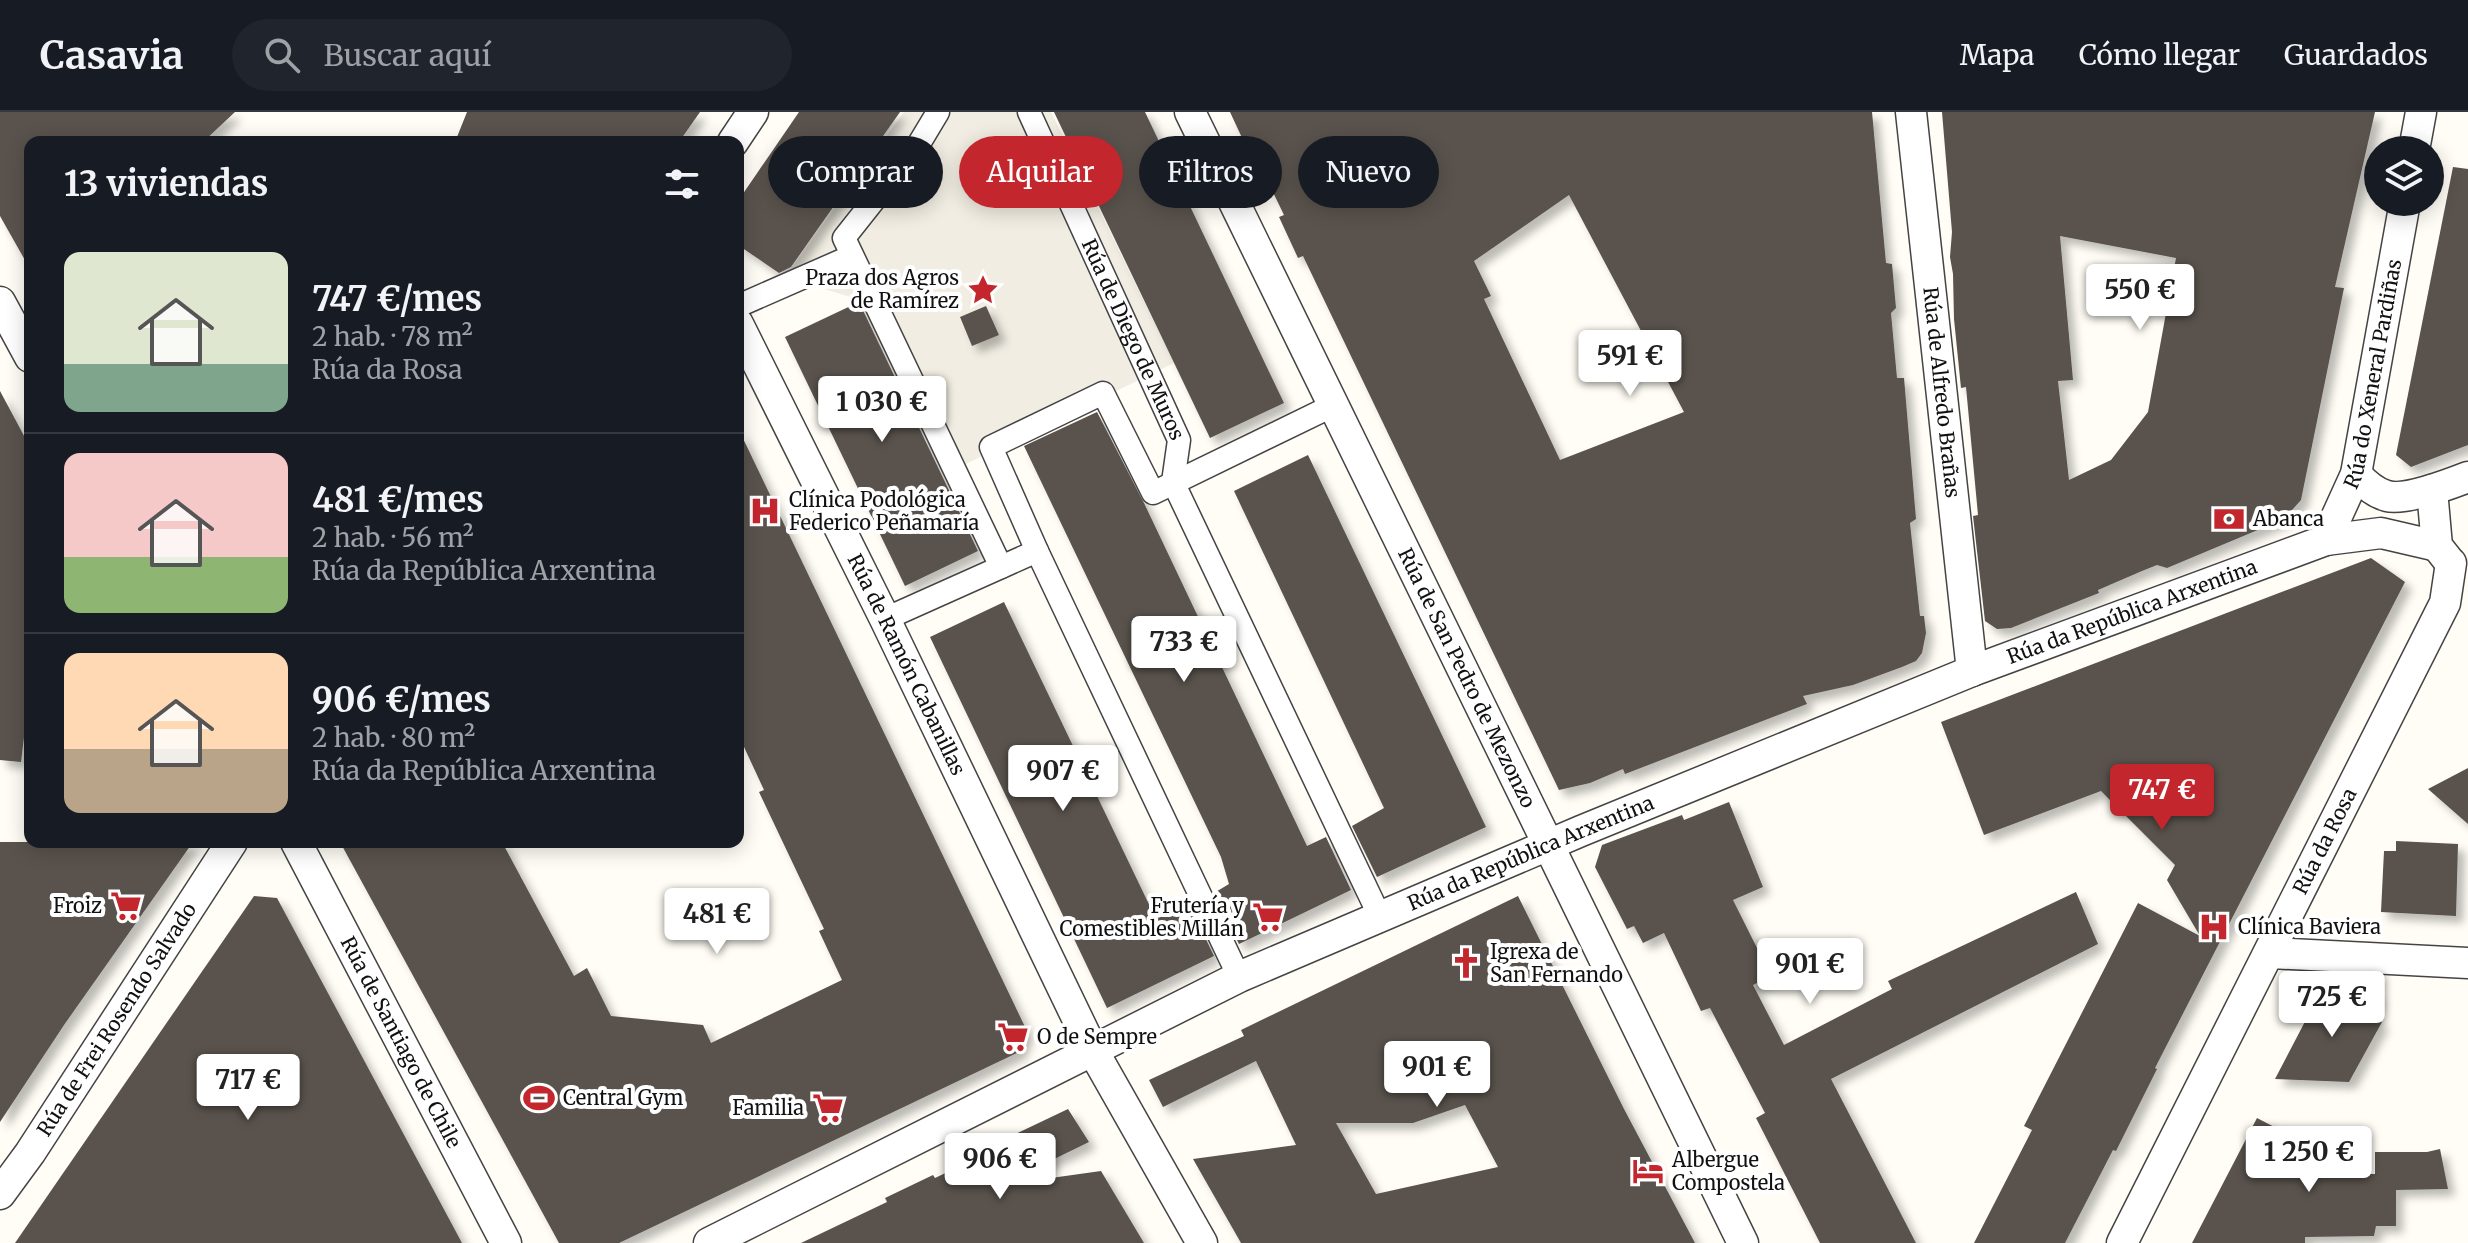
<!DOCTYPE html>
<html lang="es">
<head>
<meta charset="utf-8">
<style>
  body { margin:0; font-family:Merriweather,serif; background:#20242c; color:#f1f3f6; height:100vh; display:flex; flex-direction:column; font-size:30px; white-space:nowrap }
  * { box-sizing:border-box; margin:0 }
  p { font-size:26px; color:#9ea1a6 }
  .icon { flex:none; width:44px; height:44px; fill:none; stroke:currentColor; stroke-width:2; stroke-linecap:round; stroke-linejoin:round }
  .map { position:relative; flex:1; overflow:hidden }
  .side { position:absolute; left:24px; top:24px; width:720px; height:712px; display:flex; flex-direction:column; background:#171b24; border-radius:16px; box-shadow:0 4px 20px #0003 }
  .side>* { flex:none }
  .hud { position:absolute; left:768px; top:24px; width:760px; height:72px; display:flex; gap:16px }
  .tools { position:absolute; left:2364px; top:24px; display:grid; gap:16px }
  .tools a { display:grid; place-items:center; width:80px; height:80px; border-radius:50%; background:#171b24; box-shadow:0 4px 20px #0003; font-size:40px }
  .price { position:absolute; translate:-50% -68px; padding:0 18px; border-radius:8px; background:#fff; color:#222; font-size:26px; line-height:52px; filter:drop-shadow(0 2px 4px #0008) }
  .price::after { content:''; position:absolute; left:50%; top:48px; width:24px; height:18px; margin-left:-12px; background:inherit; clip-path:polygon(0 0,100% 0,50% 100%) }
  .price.current { background:#c4262e; color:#fff }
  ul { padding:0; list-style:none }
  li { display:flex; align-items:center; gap:24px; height:200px; padding:0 40px }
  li+li { border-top:2px solid #363941 }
  li span { display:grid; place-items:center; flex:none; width:224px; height:160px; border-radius:16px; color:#555 }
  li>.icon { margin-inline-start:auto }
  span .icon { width:96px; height:96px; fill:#fffc; stroke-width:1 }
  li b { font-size:34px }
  h2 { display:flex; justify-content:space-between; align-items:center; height:96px; padding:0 40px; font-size:34px }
  .chip { padding:0 28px; border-radius:36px; background:#171b24; box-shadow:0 4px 20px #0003; font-size:28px; line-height:72px }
  .chip.current { background:#c4262e; color:#fff }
  header { display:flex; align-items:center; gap:48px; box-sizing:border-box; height:112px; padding:0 40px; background:#171b24; border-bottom:2px solid #363941 }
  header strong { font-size:38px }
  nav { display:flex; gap:44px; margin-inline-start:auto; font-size:28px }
  .search { width:560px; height:72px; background:#20242c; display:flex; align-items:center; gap:20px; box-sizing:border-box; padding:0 28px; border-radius:44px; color:#9ea1a6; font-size:30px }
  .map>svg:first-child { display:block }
  .plaza { fill:#f1ede2; fill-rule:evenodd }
  .building { fill:#5a524d; fill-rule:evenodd; filter:url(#shadow) }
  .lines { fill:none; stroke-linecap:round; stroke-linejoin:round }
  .pedestrian-casing { stroke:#444; stroke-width:25 }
  .minor-casing { stroke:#444; stroke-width:33 }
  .pedestrian { stroke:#fff; stroke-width:22 }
  .minor { stroke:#fff; stroke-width:30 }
  .labels { text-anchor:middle; stroke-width:8; stroke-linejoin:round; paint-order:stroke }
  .poi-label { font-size:20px; fill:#111; stroke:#fff; text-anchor:start }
  .street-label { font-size:20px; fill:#111; stroke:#fff }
</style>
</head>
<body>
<header>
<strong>Casavia</strong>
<div class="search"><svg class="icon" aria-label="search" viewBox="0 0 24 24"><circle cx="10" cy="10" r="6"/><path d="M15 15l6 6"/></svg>Buscar aquí</div>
<nav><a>Mapa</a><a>Cómo llegar</a><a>Guardados</a></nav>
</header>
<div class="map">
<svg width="2468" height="1131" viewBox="0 0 2468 1131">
  <defs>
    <filter id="shadow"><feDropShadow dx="7" dy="7" stdDeviation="4" flood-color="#0004"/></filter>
  </defs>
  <rect width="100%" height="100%" fill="#fffdf5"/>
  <path class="plaza" d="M904 0H1051L1174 251 943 363 860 188 785 165ZM986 194 998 223 972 234 960 206Z"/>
  <g class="building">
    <polygon points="0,0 235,0 203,30 30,30 30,157 0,104"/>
    <polygon points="467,0 700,0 679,30 455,30"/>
    <polygon points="799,0 900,0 791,155 779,161 738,133 738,89"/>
    <polygon points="1054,0 1145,0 1284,291 1210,326"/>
    <path d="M1230 0H1872L1886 151 1892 152 1896 196 1891 201 1897 266H1904L1916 407 1910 411 1920 504H1924L1926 521 1922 541 1916 549 1902 555 1853 573 1803 584 1807 592 1625 662 1623 657 1590 671 1559 678 1303 144 1298 146 1279 105 1284 103 1254 41 1250 43ZM1569 83 1684 300 1560 348 1484 187 1491 184 1474 149Z"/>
    <path d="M1942 0H2375L2335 175 2344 176 2301 388 2284 407 2167 456 2157 453 2142 459 2098 478 2099 481 2011 516 1997 517 1985 509 1973 404 1978 403 1966 275 1961 276 1954 207 1953 162 1950 145 1952 120ZM2060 124 2176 146 2148 300 2111 348 2069 368 2058 269 2073 268Z"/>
    <polygon points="2453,55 2468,57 2468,333 2411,355 2396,343"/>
    <polygon points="859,190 978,439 905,474 785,225"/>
    <polygon points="986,194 999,223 972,234 960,205"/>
    <polygon points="0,279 30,335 30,576 21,650 0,648"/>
    <polygon points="1097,300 1144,391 1307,734 1326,725 1351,778 1239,832 1214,781 1229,772 1221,745 1024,334"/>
    <polygon points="738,316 1027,919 1019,940 619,1131 559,1131 340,730 502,730 574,864 587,856 611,904 703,913 711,931 842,868 819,819 824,817 759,680 764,678 738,622"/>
    <polygon points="1308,343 1486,715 1377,765 1352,714 1384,696 1234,379"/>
    <polygon points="2371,446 2405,470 2155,956 2157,957 2116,1039 2113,1038 2065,1131 1974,1131 2032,1018 2024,1014 2138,791 2200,824 2167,768 2175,753 2101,679 1984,723 1941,610"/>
    <polygon points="1004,490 1156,807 1189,792 1214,844 1107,896 930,525"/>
    <polygon points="2468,656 2468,712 2428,677"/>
    <polygon points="1729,690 1763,775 1733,788 1771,864 1753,873 1784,933 1892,877 1888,869 2076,780 2098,832 1831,967 1916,1131 1820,1131 1756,1006 1765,1001 1710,896 1701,899 1664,821 1643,831 1634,814 1627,817 1595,755 1602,733 1682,703 1684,708"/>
    <polygon points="2396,729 2458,732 2456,804 2381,800 2384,739 2396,739"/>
    <polygon points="0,730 193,730 64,913 0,1010"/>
    <polygon points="254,784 277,786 462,1131 15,1131"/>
    <path d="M1518 784 1624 997 1695 1131H1241L1193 1047 1296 1033 1256 949 1163 995 1149 968 1244 924 1241 918ZM1465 993 1498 1055 1376 1082 1336 1011H1413Z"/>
    <polygon points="2321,879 2378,883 2367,902 2382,910 2349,970 2275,967"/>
    <polygon points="1068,997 1089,1030 1001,1073 1101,1059 1144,1131 801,1131 887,1090 885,1086 933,1063 935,1066 1007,1032 1005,1027"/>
    <polygon points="2257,1006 2307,1032 2292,1062 2375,1062 2375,1040 2427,1040 2440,1037 2448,1077 2396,1078 2396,1114 2376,1114 2374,1124 2305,1125 2305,1131 2192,1131"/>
  </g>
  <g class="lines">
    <defs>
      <g id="pedestrian">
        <polyline points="938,0 920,30 844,126 1001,455"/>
        <path id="s1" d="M1029 0 1179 328 1173 370 1380 805"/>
        <polyline points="738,194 852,144"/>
        <polyline points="885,507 1037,439"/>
        <polyline points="1239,865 1037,439 991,335 1103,281 1153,381 1334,293"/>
      </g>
      <g id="minor">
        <path id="s2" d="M1190 0 1743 1131"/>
        <path id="s3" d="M1911 0 1972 559"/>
        <polyline points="733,30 753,0"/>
        <polyline points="2414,38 2421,0"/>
        <polyline points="0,190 30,245"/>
        <path id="s4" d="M738 212 885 507 1092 937 1202 1131"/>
        <path d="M2356 362C2364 371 2375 381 2387 384 2405 389 2450 372 2468 365"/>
        <polyline points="2432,378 2437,434 2448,448"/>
        <path id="s5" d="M2326 428 2356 362 2405 90"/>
        <path id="s6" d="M296 730 506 1131"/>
        <polyline points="2270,841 2468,851"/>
        <path id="s7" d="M0 1082 30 1041 232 730"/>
        <path id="s8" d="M709 1131 1239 865 1581 719 1972 559 2326 428 2381 421 2437 434"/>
        <path id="s9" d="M2122 1131 2445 491 2451 451"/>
      </g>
    </defs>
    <use href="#pedestrian" class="pedestrian-casing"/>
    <use href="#minor" class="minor-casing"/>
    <use href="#pedestrian" class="pedestrian"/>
    <use href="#minor" class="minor"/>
  </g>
  <defs>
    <symbol id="sight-bare" viewBox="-9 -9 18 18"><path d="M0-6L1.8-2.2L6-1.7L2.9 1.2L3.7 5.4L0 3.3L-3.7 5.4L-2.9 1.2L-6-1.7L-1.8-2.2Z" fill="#c4262e" stroke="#fff" stroke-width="2.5" paint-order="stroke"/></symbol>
    <symbol id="hospital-bare" viewBox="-9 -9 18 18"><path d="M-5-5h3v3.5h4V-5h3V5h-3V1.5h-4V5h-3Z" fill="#c4262e" stroke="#fff" stroke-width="2.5" paint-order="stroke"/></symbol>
    <symbol id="bank-bare" viewBox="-9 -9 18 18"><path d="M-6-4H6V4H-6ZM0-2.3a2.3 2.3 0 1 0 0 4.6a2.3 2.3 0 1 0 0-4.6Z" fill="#c4262e" stroke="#fff" stroke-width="2.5" paint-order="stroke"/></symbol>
    <symbol id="supermarket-bare" viewBox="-9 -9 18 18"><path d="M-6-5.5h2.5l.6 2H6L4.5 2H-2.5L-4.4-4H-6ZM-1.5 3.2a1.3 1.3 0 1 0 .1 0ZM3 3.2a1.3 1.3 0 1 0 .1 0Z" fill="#c4262e" stroke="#fff" stroke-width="2.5" paint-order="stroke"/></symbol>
    <symbol id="church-bare" viewBox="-9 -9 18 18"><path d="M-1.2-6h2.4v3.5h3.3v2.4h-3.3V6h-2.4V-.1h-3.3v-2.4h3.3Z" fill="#c4262e" stroke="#fff" stroke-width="2.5" paint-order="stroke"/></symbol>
    <symbol id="stadium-bare" viewBox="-9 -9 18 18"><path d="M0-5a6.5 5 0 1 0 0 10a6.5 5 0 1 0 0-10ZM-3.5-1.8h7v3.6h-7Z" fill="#c4262e" stroke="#fff" stroke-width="2.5" paint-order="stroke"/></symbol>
    <symbol id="hotel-bare" viewBox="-9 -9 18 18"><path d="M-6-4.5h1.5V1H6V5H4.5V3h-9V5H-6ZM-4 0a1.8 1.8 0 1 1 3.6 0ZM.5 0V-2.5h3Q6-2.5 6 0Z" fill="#c4262e" stroke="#fff" stroke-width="2.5" paint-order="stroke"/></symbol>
  </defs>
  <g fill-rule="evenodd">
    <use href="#sight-bare" x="961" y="156" width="44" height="44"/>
    <use href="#hospital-bare" x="743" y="377" width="44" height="44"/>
    <use href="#bank-bare" x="2207" y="385" width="44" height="44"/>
    <use href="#supermarket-bare" x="104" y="772" width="44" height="44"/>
    <use href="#supermarket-bare" x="1246" y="783" width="44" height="44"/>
    <use href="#hospital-bare" x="2192" y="793" width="44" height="44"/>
    <use href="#church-bare" x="1444" y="829" width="44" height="44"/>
    <use href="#supermarket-bare" x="991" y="903" width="44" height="44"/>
    <use href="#stadium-bare" x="517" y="964" width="44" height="44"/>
    <use href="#supermarket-bare" x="806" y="974" width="44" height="44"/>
    <use href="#hotel-bare" x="1626" y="1037" width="44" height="44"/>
  </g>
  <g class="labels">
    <g class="poi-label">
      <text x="959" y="173" text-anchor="end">Praza dos Agros<tspan x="959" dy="23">de Ramírez</tspan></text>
      <text x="789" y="395">Clínica Podológica<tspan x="789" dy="23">Federico Peñamaría</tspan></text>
      <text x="2253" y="414">Abanca</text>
      <text x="102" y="801" text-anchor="end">Froiz</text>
      <text x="1244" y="801" text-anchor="end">Frutería y<tspan x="1244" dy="23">Comestibles Millán</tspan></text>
      <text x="2238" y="822">Clínica Baviera</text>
      <text x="1490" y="847">Igrexa de<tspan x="1490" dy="23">San Fernando</tspan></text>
      <text x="1037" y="932">O de Sempre</text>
      <text x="563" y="993">Central Gym</text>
      <text x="804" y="1003" text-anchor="end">Familia</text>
      <text x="1672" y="1055">Albergue<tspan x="1672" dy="23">Compostela</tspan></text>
    </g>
    <g class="street-label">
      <text dy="7" stroke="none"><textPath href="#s1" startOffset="250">Rúa de Diego de Muros</textPath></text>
      <text dy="7" stroke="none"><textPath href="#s5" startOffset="174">Rúa do Xeneral Pardiñas</textPath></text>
      <text dy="7" stroke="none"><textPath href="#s3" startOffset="282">Rúa de Alfredo Brañas</textPath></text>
      <text dy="7" stroke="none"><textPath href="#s8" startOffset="1558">Rúa da República Arxentina</textPath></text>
      <text dy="7" stroke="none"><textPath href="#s4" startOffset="380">Rúa de Ramón Cabanillas</textPath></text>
      <text dy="7" stroke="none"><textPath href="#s2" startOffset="630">Rúa de San Pedro de Mezonzo</textPath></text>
      <text dy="7" stroke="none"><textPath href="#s9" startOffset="450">Rúa da Rosa</textPath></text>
      <text dy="7" stroke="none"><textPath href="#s8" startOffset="910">Rúa da República Arxentina</textPath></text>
      <text dy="7" stroke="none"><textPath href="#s7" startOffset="210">Rúa de Frei Rosendo Salvado</textPath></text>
      <text dy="7" stroke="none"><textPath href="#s6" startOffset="226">Rúa de Santiago de Chile</textPath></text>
    </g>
  </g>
</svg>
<div class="tools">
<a><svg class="icon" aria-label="layers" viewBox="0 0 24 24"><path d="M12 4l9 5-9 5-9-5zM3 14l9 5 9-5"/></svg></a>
</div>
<b class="price" style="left:2140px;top:220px">550 €</b>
<b class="price" style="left:1630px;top:286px">591 €</b>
<b class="price" style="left:882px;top:332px">1 030 €</b>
<b class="price" style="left:1184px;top:572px">733 €</b>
<b class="price" style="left:1063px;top:701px">907 €</b>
<b class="price current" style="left:2162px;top:720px">747 €</b>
<b class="price" style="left:717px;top:844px">481 €</b>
<b class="price" style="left:1810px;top:894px">901 €</b>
<b class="price" style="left:2332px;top:927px">725 €</b>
<b class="price" style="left:1437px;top:997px">901 €</b>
<b class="price" style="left:248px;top:1010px">717 €</b>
<b class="price" style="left:2309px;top:1082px">1 250 €</b>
<b class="price" style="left:1000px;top:1089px">906 €</b>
<div class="hud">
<a class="chip">Comprar</a>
<a class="chip current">Alquilar</a>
<a class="chip">Filtros</a>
<a class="chip">Nuevo</a>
</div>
<section class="side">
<h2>13 viviendas<svg class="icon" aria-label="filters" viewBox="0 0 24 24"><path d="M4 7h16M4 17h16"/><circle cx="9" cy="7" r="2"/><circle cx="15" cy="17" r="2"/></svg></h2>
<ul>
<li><span style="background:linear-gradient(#dfe7d0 70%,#7fa58c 0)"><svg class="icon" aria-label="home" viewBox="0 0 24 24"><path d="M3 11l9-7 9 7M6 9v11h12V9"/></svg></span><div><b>747 €/mes</b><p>2 hab. · 78 m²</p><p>Rúa da Rosa</p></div></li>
<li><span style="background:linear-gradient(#f6c9c9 65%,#8fb573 0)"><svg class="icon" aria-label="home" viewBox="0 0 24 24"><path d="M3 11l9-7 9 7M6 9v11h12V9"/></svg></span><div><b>481 €/mes</b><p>2 hab. · 56 m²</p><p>Rúa da República Arxentina</p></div></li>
<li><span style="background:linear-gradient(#ffd9b3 60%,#b9a48a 0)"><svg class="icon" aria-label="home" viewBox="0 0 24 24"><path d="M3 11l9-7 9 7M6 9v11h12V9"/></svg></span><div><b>906 €/mes</b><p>2 hab. · 80 m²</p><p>Rúa da República Arxentina</p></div></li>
</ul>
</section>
</div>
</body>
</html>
